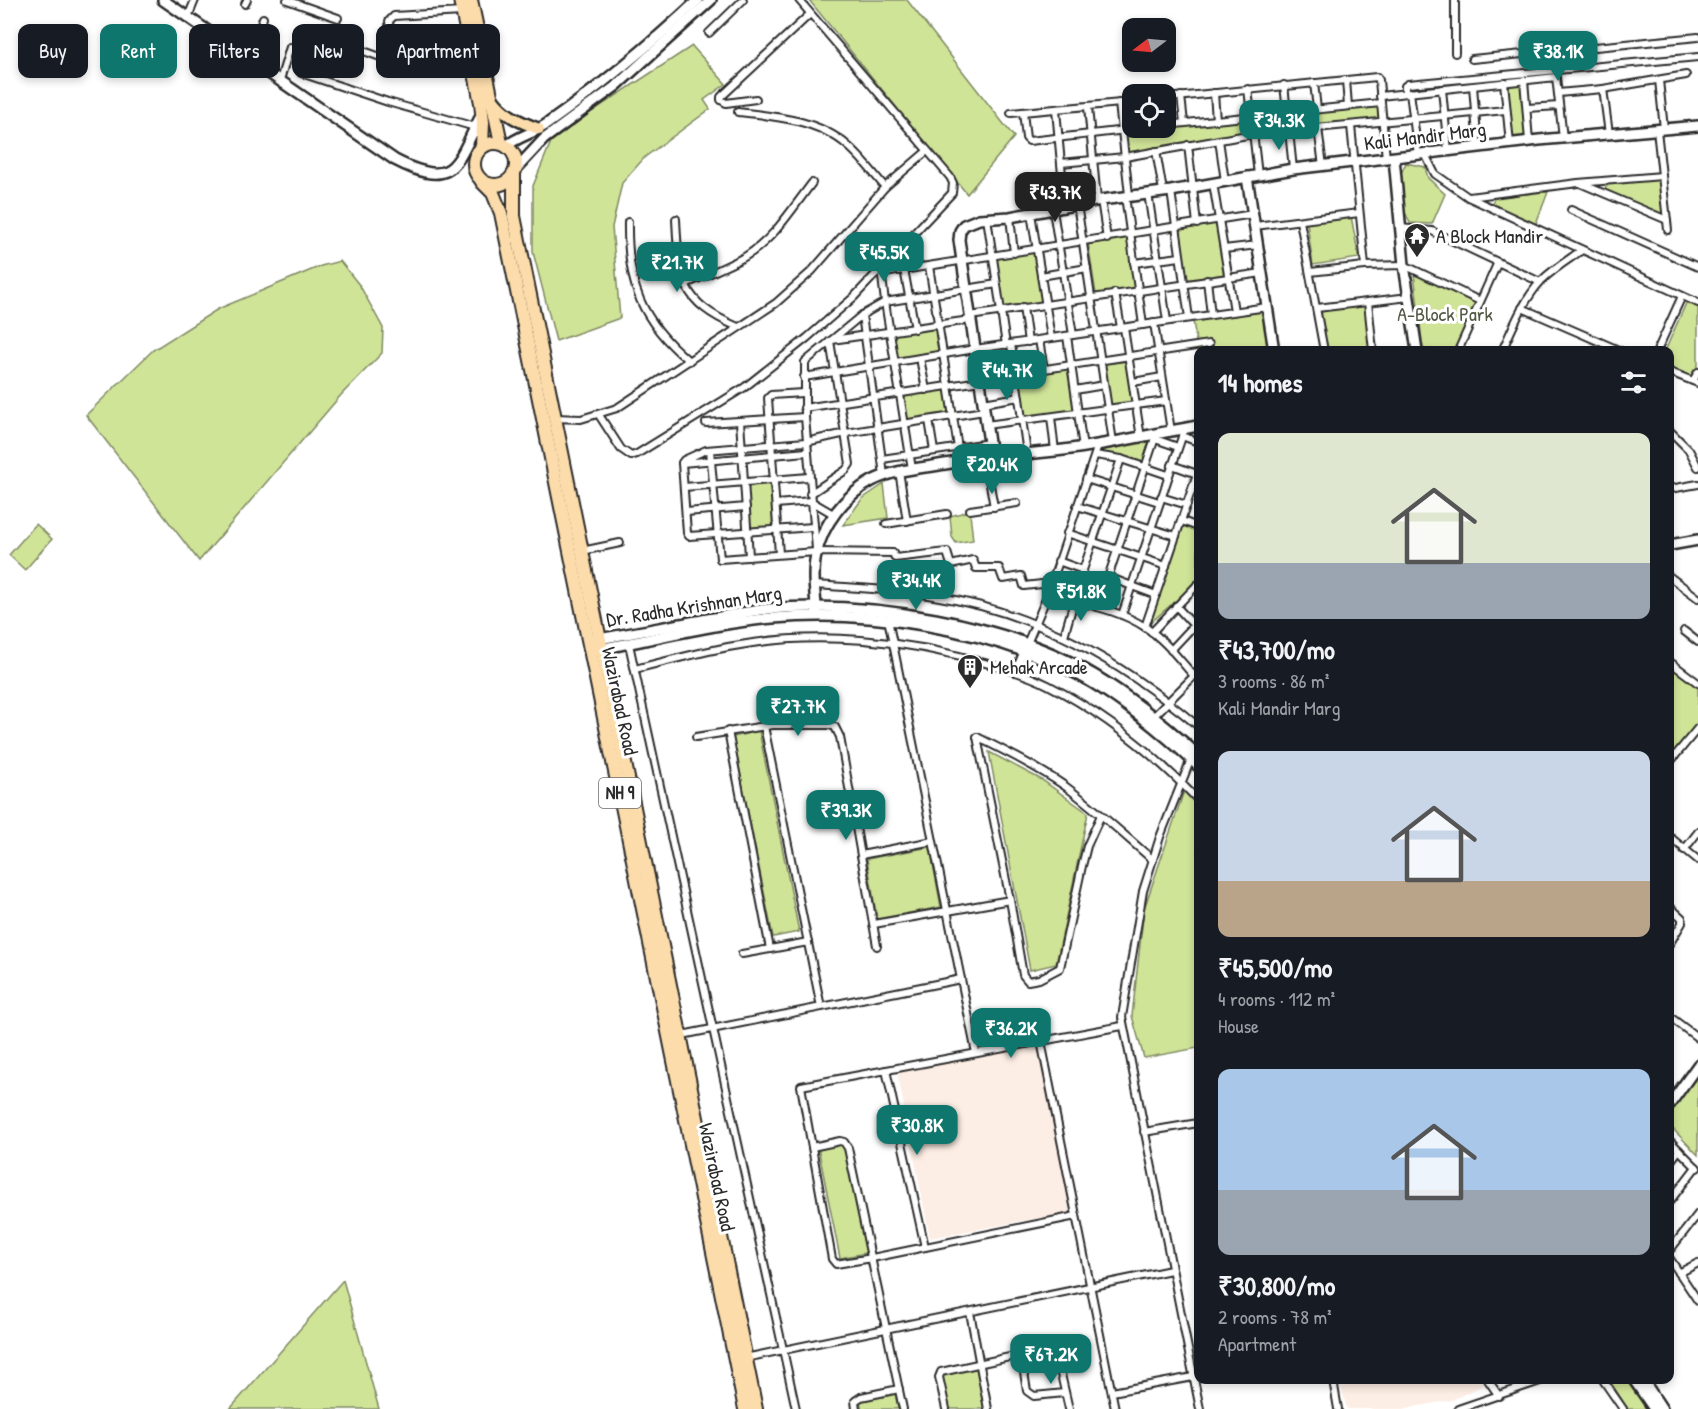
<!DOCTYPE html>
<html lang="en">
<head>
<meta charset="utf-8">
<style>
  body { margin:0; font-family:"Patrick Hand",sans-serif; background:#20242c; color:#f1f3f6; height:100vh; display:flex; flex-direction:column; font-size:22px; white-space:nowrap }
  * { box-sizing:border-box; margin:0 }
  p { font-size:20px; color:#9ea1a6 }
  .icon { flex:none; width:33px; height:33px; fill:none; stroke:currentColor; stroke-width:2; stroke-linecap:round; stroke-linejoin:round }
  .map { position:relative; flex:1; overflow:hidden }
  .panel { position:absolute; left:1194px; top:346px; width:480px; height:1038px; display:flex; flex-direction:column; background:#171b24; border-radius:12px; box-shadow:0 3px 9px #0003 }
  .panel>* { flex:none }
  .guide { position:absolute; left:18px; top:24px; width:570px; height:54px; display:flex; gap:12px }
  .needle { width:39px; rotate:254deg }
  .controls { position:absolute; left:1122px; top:18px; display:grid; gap:12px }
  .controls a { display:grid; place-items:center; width:54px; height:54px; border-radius:12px; background:#171b24; box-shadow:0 3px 9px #0003; font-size:30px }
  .price { position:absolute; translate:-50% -51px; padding:0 14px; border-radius:12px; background:#0f766e; color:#fff; font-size:20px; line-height:39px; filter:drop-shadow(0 2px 3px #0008) }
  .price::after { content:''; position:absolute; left:50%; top:36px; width:18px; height:14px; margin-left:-9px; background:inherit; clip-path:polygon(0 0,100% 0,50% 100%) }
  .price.active { background:#222; color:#fff }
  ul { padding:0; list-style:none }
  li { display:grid; align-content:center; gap:12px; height:318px; padding:0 24px }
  li span { display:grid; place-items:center; height:186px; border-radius:12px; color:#555 }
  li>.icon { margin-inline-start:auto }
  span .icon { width:108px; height:108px; fill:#fffc; stroke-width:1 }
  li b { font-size:26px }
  h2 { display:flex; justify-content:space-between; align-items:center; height:72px; padding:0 24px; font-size:26px }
  .chip { padding:0 21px; border-radius:12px; background:#171b24; box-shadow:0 3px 9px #0003; font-size:21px; line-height:54px }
  .chip.active { background:#0f766e; color:#fff }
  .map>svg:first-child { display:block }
  .built { fill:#fdeee5 }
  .green { fill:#d0e498; stroke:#7e8862; stroke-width:1.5 }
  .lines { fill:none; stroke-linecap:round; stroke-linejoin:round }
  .street-casing { stroke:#2b2b2b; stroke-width:10 }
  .secondary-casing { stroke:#2b2b2b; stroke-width:14 }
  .primary-casing { stroke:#2b2b2b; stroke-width:15 }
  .highway-casing { stroke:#2b2b2b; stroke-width:16 }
  .street { stroke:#fff; stroke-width:6 }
  .secondary { stroke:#fff; stroke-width:9 }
  .primary { stroke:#fcdcab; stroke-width:10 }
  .highway { stroke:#fcdcab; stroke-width:12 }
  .labels { text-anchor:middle; stroke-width:6; stroke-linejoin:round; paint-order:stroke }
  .shield { fill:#fff; stroke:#6b6b6b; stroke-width:1.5 }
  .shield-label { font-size:18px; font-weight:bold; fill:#2b2b2b }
  .street-label { font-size:20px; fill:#2b2b2b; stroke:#fff }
  .poi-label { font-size:20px; fill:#2b2b2b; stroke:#fff; text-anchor:start }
  .park-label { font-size:20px; fill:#545946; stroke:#fff }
</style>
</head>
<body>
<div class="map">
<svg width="1698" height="1409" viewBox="0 0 1698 1409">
  <rect width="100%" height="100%" fill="#fff"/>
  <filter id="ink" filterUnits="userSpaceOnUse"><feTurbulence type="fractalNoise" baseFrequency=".0167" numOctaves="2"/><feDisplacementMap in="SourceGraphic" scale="12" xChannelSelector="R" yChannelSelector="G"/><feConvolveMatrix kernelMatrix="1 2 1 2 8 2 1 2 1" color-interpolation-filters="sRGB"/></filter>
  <g filter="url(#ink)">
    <g class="built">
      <polygon points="1037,1043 1072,1212 930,1238 897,1071"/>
      <polygon points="1339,1380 1480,1380 1484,1385 1452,1400 1403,1409 1347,1409"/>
    </g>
    <g class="green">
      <polygon points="809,0 907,0 1014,137 967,194"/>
      <polygon points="692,46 726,84 704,100 710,109 645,157 622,183 612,227 620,318 556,341 533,252 533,186 553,137"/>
      <polygon points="1524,85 1528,140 1511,143 1505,86"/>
      <polygon points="1378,106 1379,120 1259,131 1258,117"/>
      <polygon points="1242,119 1244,132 1128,153 1125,131"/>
      <path d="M1406 163 1425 167 1428 178 1445 194 1432 224 1410 223C1399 200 1392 187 1406 163Z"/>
      <polygon points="1660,178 1665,217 1603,191 1609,183"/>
      <polygon points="1548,192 1535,226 1491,205 1497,193"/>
      <polygon points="1351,216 1359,258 1313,265 1307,223"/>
      <polygon points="1218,223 1226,274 1186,280 1178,229"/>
      <polygon points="1128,237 1135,288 1096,294 1088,243"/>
      <polygon points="1035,250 1042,302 1002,308 995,256"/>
      <polygon points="340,261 360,286 383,328 382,353 341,395 199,561 86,415 153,350 218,309 321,266"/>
      <polygon points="1414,273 1480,301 1457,351 1423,349"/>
      <polygon points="1687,301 1698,306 1698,365 1692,377 1670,366 1670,351 1665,351"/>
      <polygon points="1366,304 1371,348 1327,351 1320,312"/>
      <polygon points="1262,312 1269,351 1198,351 1198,354 1193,321"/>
      <polygon points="938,328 942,352 897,359 893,335"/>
      <polygon points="1128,361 1134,404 1109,408 1103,364"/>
      <polygon points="1070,368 1077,412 1024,418 1018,376"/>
      <polygon points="948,389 952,414 907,421 903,396"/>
      <polygon points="1149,441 1143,464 1100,454 1101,446"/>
      <polygon points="770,482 773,528 750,530 746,484"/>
      <polygon points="884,484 888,518 843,525 862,499"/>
      <polygon points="965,512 970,514 973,540 956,543 952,537 950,516"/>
      <polygon points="36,524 52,539 25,570 9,555"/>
      <polygon points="1183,524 1198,530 1198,581 1149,624"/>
      <polygon points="1670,662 1698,686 1698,724 1670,760"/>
      <polygon points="759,731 799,932 773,937 733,737"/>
      <polygon points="989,752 1042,780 1088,813 1056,964 1030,970"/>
      <polygon points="1185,788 1198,800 1198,1048 1144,1058 1132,1016 1144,909"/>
      <polygon points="930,847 941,907 877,919 867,859"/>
      <polygon points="1698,1074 1698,1155 1670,1126 1670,1107"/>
      <polygon points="844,1142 866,1253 840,1258 818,1147"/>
      <polygon points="343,1280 379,1409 230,1409"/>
      <polygon points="976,1364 984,1409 949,1409 942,1371"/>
      <polygon points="1609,1380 1639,1380 1659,1409 1628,1409"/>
      <polygon points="895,1392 898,1409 862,1409 859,1399"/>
    </g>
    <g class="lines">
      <defs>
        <g id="street">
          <polyline points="287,0 338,18"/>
          <polyline points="245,4 247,0"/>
          <polyline points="188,17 195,0"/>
          <polyline points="709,33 743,0"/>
          <polyline points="319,35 386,59 392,55 389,21 394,16 462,12"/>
          <polyline points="1455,53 1455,0"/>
          <polyline points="249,59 263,18"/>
          <polyline points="1472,59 1698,37"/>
          <polyline points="301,73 388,102 475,127"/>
          <polyline points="280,80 290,47"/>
          <polyline points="1346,80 1348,106"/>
          <polyline points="1524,80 1529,141"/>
          <polyline points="1659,80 1664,129"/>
          <polyline points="1504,82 1510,144"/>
          <polyline points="1314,83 1317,109"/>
          <polyline points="1284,85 1287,112"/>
          <polyline points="1473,86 1478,148"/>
          <polyline points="1248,89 1258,175"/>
          <polyline points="1442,89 1448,151"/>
          <polyline points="1603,89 1609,134"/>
          <polyline points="1410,92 1418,155"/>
          <polyline points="1214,93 1216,120"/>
          <polyline points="1405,93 1405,86 1408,84 1698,57"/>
          <polyline points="1558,93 1603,89 1686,75"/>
          <polyline points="1181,96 1184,123"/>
          <polyline points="1380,96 1556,77 1563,138"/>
          <polyline points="1166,98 1377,77 1379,80 1386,159"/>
          <polyline points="756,99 726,103 721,100 721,97 810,14"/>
          <polyline points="1119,103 1129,195"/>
          <polyline points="1088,107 1097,200"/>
          <polyline points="1527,108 1559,106"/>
          <polyline points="1056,110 1065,207"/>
          <path d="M738 112C775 116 819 120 848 146 862 158 873 173 885 187"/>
          <polyline points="1023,112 1026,138 1029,141 1144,128"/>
          <polyline points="1011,113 1132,102"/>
          <polyline points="1166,125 1381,103"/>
          <polyline points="1351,126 1365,266"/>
          <polyline points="1318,128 1323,166"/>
          <polyline points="1657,130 1668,230"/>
          <polyline points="1289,131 1293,169"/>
          <polyline points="1219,140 1225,181"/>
          <polyline points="1188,145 1197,224"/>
          <polyline points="1156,151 1163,191"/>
          <polyline points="1425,154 1435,174 1468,197 1698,303"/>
          <polyline points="1061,163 1125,157 1253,134 1506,110"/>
          <polyline points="1213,183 1234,311"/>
          <polyline points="1582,184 1667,220"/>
          <polyline points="1171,191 1189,318"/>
          <polyline points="1148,193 1167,321"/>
          <polyline points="1125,196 1143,325"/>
          <polyline points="1469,197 1578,183 1662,176"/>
          <polyline points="1101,200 1107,239"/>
          <polyline points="1077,204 1113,442"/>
          <polyline points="1053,210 1073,335"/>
          <polyline points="1571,210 1698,267"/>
          <polyline points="1031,213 1051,338"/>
          <polyline points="1010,217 1014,253"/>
          <polyline points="987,218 1006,345"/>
          <path d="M676 219C679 277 679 302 738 327"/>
          <polyline points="1300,221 1324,351"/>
          <path d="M628 222C627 284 641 321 689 361"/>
          <polyline points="1255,226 1359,213"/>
          <polyline points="1400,228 1432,231 1540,282"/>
          <polyline points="1224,249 1258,245"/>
          <polyline points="1134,263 1180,257"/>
          <polyline points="929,266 958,448"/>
          <polyline points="904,269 915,329"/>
          <polyline points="1310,272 1365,266 1404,265 1480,301"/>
          <polyline points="1041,276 1087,268"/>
          <polyline points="1207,280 1211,315"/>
          <path d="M686 284C705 275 727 267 746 256 774 239 792 209 812 183"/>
          <polyline points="1115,293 1121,328"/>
          <polyline points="1368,302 1373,351"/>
          <polyline points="1023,307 1028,342"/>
          <polyline points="1317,308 1409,297"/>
          <polyline points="1522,308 1621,351"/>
          <polyline points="970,316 1262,273"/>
          <polyline points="1154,323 1171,431"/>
          <polyline points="1124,328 1141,438"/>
          <polyline points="1067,336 1083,448"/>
          <polyline points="832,340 970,320"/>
          <polyline points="1039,340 1044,369"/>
          <polyline points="1011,344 1027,453"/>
          <polyline points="1458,351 1498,262"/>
          <path d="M1502 351C1513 327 1523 301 1541 281 1553 269 1568 260 1582 250"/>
          <polyline points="1657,351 1682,296"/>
          <polyline points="920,358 926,390"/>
          <polyline points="1670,372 1698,383"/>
          <polyline points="804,377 975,349 1267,307"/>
          <polyline points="979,379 1209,344"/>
          <polyline points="1693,381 1698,372"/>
          <polyline points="1133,382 1162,377"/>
          <polyline points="1075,390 1104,385"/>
          <polyline points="983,403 1019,397"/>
          <polyline points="804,408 980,381"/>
          <polyline points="599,415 621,449 631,456 637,454 745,387 807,338 854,297 952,193 953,183 950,177 799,0"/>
          <polyline points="1051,417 1055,451"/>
          <polyline points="555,418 581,419 617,408 776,303 812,271 885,187 927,151"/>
          <polyline points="929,420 934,451"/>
          <polyline points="740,421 749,556"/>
          <polyline points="706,423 805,417"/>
          <polyline points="986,425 1166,401"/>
          <polyline points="1670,431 1689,450 1698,467"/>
          <polyline points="1182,436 1198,442"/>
          <polyline points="1155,439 1178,447"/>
          <polyline points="710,450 720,559 816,552 893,553 895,558 947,552 951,565 973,560 976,568 999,568 1003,579 1021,576 1024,586 1051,583"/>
          <polyline points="1095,455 1121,459 1168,475"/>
          <polyline points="985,457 994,507"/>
          <polyline points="882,459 989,443"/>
          <polyline points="682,463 807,452"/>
          <polyline points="1172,465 1197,474"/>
          <polyline points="912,469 885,302 882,277 884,273 1253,214"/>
          <polyline points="899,471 907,521"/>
          <polyline points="884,475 862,315 885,302 997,284"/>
          <polyline points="1086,479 1159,502"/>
          <polyline points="684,487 809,477"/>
          <polyline points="1670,489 1698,484"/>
          <polyline points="810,494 846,470 850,464 830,341"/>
          <polyline points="1161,497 1187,505"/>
          <polyline points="776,504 811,501 835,515"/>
          <polyline points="1077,506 1176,536"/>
          <polyline points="970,510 1017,503"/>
          <polyline points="686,512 746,507"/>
          <polyline points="1182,521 1198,527"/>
          <polyline points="886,524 947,514"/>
          <polyline points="813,527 689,536 687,533 682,463 684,460 706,450 806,442 846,433 984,411"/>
          <polyline points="1067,533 1166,566"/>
          <polyline points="816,549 805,417 805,362 862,315"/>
          <polyline points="582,551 620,543"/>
          <polyline points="779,554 768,398 771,395 803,393"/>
          <polyline points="1058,561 1083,570"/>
          <polyline points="1108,577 1156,595"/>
          <polyline points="1670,577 1698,598"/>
          <path d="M815 585C855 588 895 589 934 596 1036 612 1120 661 1198 726"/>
          <path d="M1048 594C1081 604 1116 608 1145 627 1164 639 1179 659 1194 676"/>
          <polyline points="1176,606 1198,630"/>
          <polyline points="1098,607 1156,435"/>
          <polyline points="1122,615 1185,428"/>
          <polyline points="888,619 976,1053"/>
          <polyline points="1145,627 1198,471"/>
          <polyline points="1684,631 1698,642"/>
          <polyline points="1152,632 1198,584"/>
          <polyline points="1064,636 1083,570 1121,459"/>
          <polyline points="629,644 796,1409"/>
          <polyline points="1171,650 1198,621"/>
          <polyline points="1670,662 1698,683"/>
          <path d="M635 669C666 661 697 653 728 647 815 630 908 639 992 665 1011 670 1030 676 1048 685 1105 714 1154 754 1198 800"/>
          <polyline points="1015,672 1048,594 1098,445"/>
          <polyline points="1152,718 1198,672"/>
          <polyline points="764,726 821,1007"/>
          <polyline points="728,731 770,949 808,942"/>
          <polyline points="696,737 772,725 830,725 835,727 840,737 877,946"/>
          <polyline points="977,737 1010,900 1023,975 1028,981 1039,979 1060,968 1082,866 1087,846 1101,815"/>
          <path d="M977 737C1007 752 1037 767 1065 786 1096 809 1124 835 1153 860"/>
          <polyline points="1191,759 1160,837 1143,891 1122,1017 1200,1409"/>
          <polyline points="1670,762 1698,728"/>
          <polyline points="1670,837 1698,860"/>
          <polyline points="1684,850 1698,832"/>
          <polyline points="861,855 933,841"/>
          <polyline points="1670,907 1682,918 1682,923 1670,943"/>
          <polyline points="874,924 1010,900"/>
          <polyline points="742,954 770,949"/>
          <polyline points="1670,1017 1698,1038"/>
          <polyline points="682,1035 961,979"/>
          <polyline points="1041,1041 1115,1409"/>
          <polyline points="886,1070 925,1247"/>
          <polyline points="1144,1132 1198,1123"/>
          <polyline points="1670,1141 1697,1168"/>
          <polyline points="812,1147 840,1141 844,1142 848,1148 903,1409"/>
          <polyline points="1670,1162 1679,1150"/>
          <polyline points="1670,1201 1696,1167"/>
          <polyline points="1076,1216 872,1258 836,1264 832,1259 801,1086 1122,1026"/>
          <polyline points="1670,1250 1698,1214"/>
          <polyline points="1670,1259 1698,1301"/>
          <polyline points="1679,1273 1698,1263"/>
          <polyline points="970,1312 988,1409"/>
          <polyline points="1021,1354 1027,1391 1034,1396 1065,1393"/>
          <polyline points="745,1358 1171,1270"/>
          <polyline points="1333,1380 1338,1409"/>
          <polyline points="1488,1380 1499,1396"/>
          <polyline points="1603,1380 1623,1409"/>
          <polyline points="1112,1392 1193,1377"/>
          <polyline points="856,1409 855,1401 861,1397 899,1389"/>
          <polyline points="946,1409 939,1377 941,1372 1046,1349 1052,1350 1057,1357 1069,1409"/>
          <polyline points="1458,1409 1543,1380"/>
        </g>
        <g id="secondary">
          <path d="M163 0 395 160C457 192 456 162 482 114"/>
          <path d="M506 146C519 136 534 133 547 124 601 86 650 45 698 0"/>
          <polyline points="1394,158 1404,265 1417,351"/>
          <polyline points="517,168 544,139 616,86 711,0"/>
          <polyline points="1247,177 1274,351"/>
          <polyline points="991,456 959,240 960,231 964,225 979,219 1010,217 1101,200 1171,191 1293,169 1539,140 1698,126"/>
          <polyline points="1670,545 1698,540"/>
          <path d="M817 614C815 595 812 573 816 555 822 525 845 495 872 481 891 471 913 469 933 466 974 459 1014 455 1055 451 1104 446 1151 434 1198 426"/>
          <path d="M593 640C634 633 674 625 714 618 732 615 750 611 768 609 868 600 1008 623 1094 675 1131 697 1166 726 1198 755"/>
          <path d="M598 649C656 639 714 623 773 618 870 610 983 628 1071 671 1112 691 1165 734 1198 766"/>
          <polyline points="1670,1104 1698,1065"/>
          <polyline points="1634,1380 1654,1409"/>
          <polyline points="1643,1380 1662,1409"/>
        </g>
        <path id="primary" d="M492 98C504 115 520 122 539 129"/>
        <g id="highway">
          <polyline points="460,0 481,103 483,122 482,147"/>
          <polyline points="471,0 501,143"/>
          <circle cx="495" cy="164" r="21"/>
          <polyline points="514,176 514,216 756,1409"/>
          <polyline points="482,182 493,193 501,213 745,1409"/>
        </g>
      </defs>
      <use href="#street" class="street-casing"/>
      <use href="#secondary" class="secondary-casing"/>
      <use href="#primary" class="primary-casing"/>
      <use href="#highway" class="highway-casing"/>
      <use href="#street" class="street"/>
      <use href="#secondary" class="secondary"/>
      <use href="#primary" class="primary"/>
      <use href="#highway" class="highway"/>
    </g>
  </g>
  <defs>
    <symbol id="temple-pin" viewBox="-11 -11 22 30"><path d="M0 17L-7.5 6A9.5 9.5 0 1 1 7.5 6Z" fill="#2b2b2b" stroke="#fff"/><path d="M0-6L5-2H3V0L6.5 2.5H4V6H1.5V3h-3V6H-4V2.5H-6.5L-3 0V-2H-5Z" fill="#fff"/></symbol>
    <symbol id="building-pin" viewBox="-11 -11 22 30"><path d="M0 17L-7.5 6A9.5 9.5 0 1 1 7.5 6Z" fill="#2b2b2b" stroke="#fff"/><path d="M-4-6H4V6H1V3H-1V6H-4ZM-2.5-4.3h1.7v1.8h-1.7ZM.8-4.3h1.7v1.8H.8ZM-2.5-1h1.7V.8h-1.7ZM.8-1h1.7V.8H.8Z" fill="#fff"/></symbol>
  </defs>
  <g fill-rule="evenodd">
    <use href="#temple-pin" x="1402" y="221" width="30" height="40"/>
    <use href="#building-pin" x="955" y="652" width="30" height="40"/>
  </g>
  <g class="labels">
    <rect class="shield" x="599" y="778" width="42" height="30" rx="4.5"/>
    <g class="shield-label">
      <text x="620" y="799">NH 9</text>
    </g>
    <g class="street-label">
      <text transform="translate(1425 136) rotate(-7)" y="7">Kali Mandir Marg</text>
      <text transform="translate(694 606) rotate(-9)" y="7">Dr. Radha Krishnan Marg</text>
      <text transform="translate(620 701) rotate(78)" y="7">Wazirabad Road</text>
      <text transform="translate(717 1177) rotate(78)" y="7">Wazirabad Road</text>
    </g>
    <g class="poi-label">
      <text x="1436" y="243">A Block Mandir</text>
      <text x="990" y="674">Mehak Arcade</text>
    </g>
    <g class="park-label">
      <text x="1445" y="321">A-Block Park</text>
    </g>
  </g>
</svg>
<div class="controls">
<a><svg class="needle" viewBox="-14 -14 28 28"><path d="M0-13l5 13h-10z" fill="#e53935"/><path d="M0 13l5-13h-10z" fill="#9ea1a6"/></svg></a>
<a><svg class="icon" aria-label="locate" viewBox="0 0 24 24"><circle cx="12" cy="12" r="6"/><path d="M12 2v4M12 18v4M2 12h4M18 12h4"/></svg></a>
</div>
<b class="price" style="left:1558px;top:82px">₹38.1K</b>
<b class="price" style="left:1279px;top:151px">₹34.3K</b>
<b class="price active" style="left:1055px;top:223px">₹43.7K</b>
<b class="price" style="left:884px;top:283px">₹45.5K</b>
<b class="price" style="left:677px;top:293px">₹21.7K</b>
<b class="price" style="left:1007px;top:401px">₹44.7K</b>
<b class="price" style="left:992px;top:495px">₹20.4K</b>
<b class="price" style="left:916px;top:611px">₹34.4K</b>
<b class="price" style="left:1081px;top:622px">₹51.8K</b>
<b class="price" style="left:798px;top:737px">₹27.7K</b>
<b class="price" style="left:846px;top:841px">₹39.3K</b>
<b class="price" style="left:1011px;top:1059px">₹36.2K</b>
<b class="price" style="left:917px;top:1156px">₹30.8K</b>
<b class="price" style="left:1051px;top:1385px">₹67.2K</b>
<div class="guide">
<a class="chip">Buy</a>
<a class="chip active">Rent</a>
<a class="chip">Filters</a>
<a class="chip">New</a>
<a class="chip">Apartment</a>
</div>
<section class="panel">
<h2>14 homes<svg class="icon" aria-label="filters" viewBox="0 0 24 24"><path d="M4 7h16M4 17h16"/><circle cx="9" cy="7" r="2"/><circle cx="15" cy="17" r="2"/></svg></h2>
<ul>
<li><span style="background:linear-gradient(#dfe7d0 70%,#9aa5b1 0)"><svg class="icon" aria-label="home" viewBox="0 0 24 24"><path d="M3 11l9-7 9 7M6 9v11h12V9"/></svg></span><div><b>₹43,700/mo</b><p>3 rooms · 86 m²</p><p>Kali Mandir Marg</p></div></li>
<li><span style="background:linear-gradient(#c9d6e8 70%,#b9a48a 0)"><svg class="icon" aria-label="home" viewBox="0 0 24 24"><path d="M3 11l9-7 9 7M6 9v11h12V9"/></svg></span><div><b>₹45,500/mo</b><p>4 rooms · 112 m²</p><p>House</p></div></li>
<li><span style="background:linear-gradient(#a9c7e8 65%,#9aa5b1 0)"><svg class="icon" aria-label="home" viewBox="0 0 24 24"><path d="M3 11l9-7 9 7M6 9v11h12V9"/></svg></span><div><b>₹30,800/mo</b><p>2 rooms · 78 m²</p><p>Apartment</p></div></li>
</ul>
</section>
</div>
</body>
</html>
